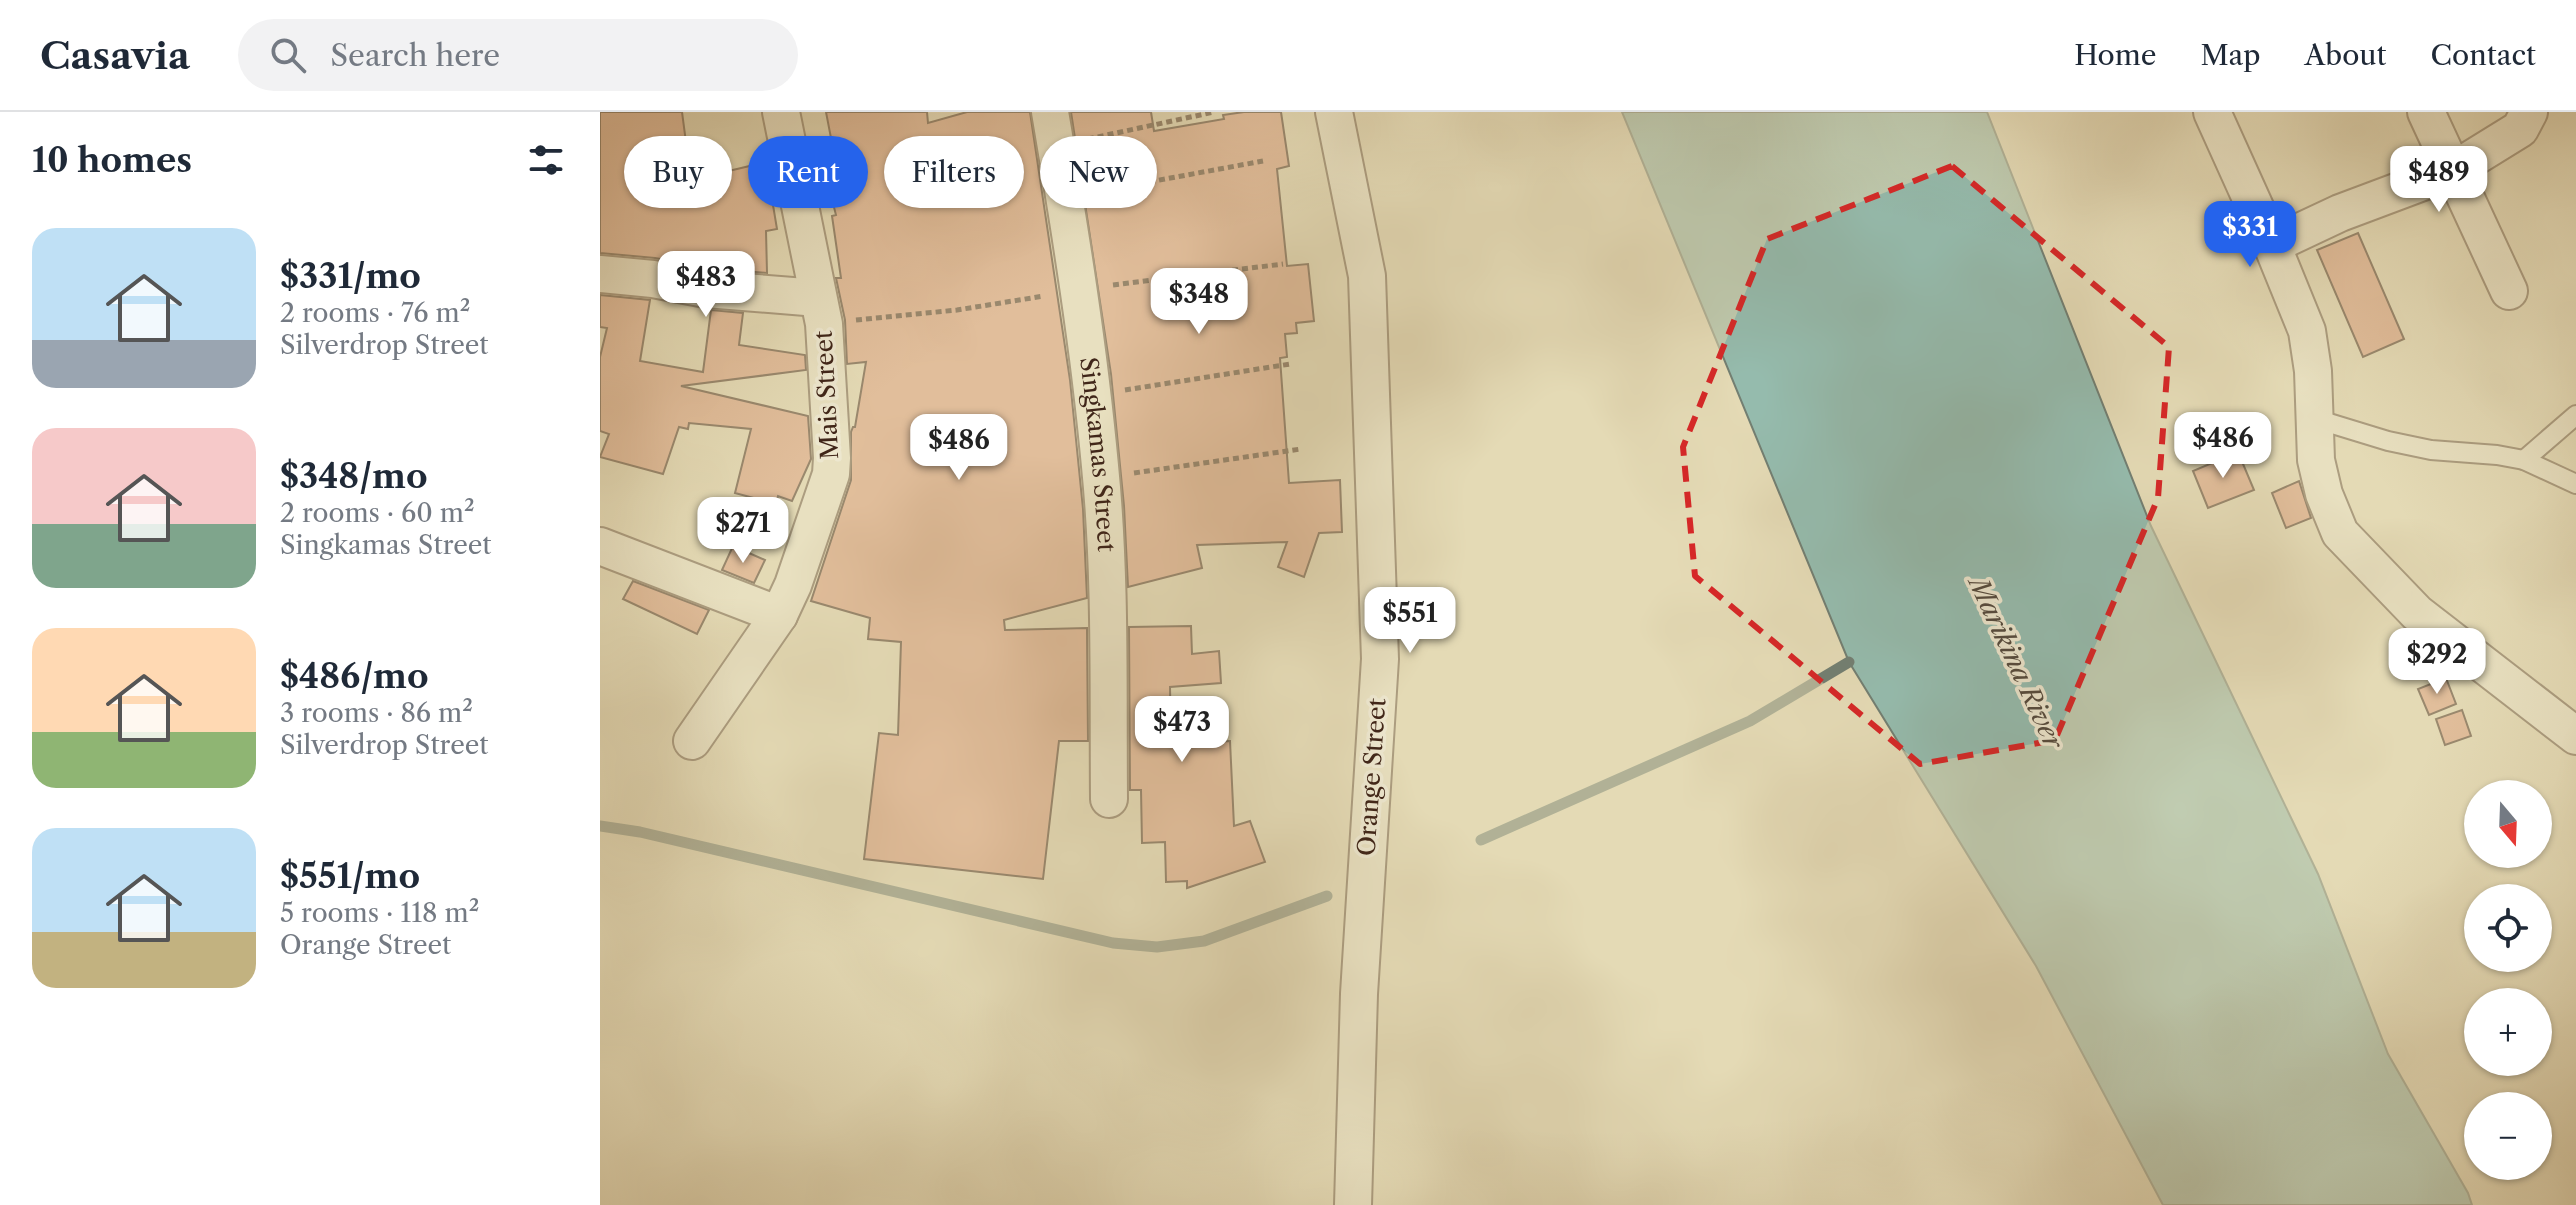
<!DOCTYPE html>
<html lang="en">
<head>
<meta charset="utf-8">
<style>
  body { margin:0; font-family:"Libre Caslon Text",serif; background:#f2f2f3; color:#1f2937; height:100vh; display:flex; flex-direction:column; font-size:30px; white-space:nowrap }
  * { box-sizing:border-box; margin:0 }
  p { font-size:26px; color:#747a83 }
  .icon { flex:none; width:44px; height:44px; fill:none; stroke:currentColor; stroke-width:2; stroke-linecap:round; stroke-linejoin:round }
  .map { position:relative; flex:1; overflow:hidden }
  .panel { display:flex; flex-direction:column; background:#fff; width:600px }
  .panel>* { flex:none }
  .banner { position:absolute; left:24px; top:24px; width:760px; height:72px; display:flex; gap:16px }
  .needle { width:52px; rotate:161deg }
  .controls { position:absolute; left:1864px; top:668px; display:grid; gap:16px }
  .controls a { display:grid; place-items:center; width:88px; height:88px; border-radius:50%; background:#fff; box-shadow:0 2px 6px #0004; font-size:40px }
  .price { position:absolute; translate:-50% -68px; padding:0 18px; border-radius:16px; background:#fff; color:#222; font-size:26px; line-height:52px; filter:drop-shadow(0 2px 4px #0008) }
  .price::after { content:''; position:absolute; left:50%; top:48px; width:24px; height:18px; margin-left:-12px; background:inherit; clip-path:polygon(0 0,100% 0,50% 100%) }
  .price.selected { background:#2563eb; color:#fff }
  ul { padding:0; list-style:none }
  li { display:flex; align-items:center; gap:24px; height:200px; padding:0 32px }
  li span { display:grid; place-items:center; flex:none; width:224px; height:160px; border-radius:24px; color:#555 }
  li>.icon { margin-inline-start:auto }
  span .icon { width:96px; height:96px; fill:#fffc; stroke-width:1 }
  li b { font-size:34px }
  h2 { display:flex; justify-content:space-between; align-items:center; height:96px; padding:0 32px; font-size:34px }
  .tag { padding:0 28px; border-radius:36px; background:#fff; box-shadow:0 2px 6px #0004; font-size:28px; line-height:72px }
  .tag.selected { background:#2563eb; color:#fff }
  header { display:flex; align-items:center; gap:48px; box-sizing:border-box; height:112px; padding:0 40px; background:#fff; border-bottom:2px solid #e0e1e3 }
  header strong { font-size:38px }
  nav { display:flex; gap:44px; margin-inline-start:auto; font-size:28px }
  .search { width:560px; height:72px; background:#f2f2f3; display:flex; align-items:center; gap:20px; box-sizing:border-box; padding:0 28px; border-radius:44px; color:#747a83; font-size:30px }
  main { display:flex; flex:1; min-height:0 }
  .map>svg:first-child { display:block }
  .water { fill:#95bbad; stroke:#737f72; stroke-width:2 }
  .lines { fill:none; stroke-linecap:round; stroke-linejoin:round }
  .stream { stroke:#737f72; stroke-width:11 }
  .building { fill:#de9b7d; stroke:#402619; stroke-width:2 }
  .service-casing { stroke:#695340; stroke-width:22 }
  .minor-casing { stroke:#695340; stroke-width:40 }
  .path { stroke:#402619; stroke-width:5; stroke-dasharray:6 4; stroke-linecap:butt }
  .service { stroke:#ede7cf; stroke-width:18 }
  .minor { stroke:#ede7cf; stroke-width:36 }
  .marked { fill:none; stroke:#d62828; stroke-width:6; stroke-dasharray:16 10; stroke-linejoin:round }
  .labels { text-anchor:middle; stroke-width:7; stroke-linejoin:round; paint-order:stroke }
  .street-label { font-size:24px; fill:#402619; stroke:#ede7cf }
  .water-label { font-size:26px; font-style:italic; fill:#554b3e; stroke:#ede7cf }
</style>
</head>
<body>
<header>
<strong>Casavia</strong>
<div class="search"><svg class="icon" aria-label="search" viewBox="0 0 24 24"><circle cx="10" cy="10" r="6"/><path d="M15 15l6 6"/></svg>Search here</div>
<nav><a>Home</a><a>Map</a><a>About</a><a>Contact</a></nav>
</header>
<main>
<section class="panel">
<h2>10 homes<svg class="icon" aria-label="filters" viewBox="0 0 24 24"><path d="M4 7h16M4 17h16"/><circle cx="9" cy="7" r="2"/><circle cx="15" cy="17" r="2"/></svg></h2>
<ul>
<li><span style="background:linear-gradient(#bfe0f5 70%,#9aa5b1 0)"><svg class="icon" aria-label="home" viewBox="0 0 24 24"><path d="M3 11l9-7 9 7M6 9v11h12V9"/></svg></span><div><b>$331/mo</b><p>2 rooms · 76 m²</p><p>Silverdrop Street</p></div></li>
<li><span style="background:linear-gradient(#f6c9c9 60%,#7fa58c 0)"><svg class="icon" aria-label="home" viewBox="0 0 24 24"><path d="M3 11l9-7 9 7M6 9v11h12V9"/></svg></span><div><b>$348/mo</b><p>2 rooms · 60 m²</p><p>Singkamas Street</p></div></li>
<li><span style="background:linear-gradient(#ffd9b3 65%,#8fb573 0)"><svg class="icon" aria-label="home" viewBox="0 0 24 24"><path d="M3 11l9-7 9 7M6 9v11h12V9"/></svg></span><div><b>$486/mo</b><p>3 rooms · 86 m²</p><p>Silverdrop Street</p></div></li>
<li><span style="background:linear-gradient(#bfe0f5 65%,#c2b280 0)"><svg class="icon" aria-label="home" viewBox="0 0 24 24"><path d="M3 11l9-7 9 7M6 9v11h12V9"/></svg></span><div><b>$551/mo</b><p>5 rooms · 118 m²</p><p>Orange Street</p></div></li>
</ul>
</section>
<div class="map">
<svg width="1976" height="1093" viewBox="0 0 1976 1093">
  <rect width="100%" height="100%" fill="#e4dab5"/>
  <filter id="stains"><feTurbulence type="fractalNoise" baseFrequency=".0025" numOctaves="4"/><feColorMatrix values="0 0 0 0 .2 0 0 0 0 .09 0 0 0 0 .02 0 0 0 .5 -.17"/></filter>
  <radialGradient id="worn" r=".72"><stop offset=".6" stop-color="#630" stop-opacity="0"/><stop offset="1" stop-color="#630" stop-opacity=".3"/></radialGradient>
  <polygon class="water" points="1022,0 1387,0 1551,414 1718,762 1788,942 1868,1081 1872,1093 1563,1093 1436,854 1249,550"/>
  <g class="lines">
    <g class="stream">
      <polyline points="0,714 40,720 513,831 557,835 604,829 727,784"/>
      <polyline points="881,728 1150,609 1249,550"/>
    </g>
  </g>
  <g class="building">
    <polygon points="0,0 82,0 91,68 158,52 169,88 172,87 177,117 166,119 167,161 109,156 55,146 0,141"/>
    <polygon points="226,0 327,0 328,11 367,0 430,0 470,268 483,397 487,486 404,508 405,518 487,516 487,520 488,629 459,629 443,767 264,747 279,621 298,623 301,530 268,527 270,506 211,489 251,368 251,320 253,315 255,315 266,250 247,252 245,208 236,166 241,166 232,104 236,103 224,56 236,52"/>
    <polygon points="471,0 551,0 554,19 624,7 623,3 644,0 681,0 689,54 677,57 687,154 708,152 714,209 696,211 697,221 685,222 687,245 680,246 689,371 740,368 742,420 719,421 704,465 678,455 687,430 597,433 602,456 528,475 524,394 511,262"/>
    <polygon points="1758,121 1804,227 1763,245 1717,138"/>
    <polygon points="0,183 50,188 40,249 103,260 111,198 143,201 139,233 205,243 206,258 81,274 208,304 211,347 192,389 178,384 176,392 135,381 151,317 89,311 88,317 79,315 63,362 0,345 9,322 0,319 0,245 7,216 0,215"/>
    <polygon points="1638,340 1654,378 1608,396 1593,359"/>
    <polygon points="1699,369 1711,406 1686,416 1672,381"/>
    <polygon points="133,434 165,448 154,471 122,458"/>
    <polygon points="33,469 109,498 97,522 23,487"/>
    <polygon points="591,514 592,542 619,539 621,571 570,575 571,631 630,629 634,714 650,709 665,750 587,776 587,769 566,770 565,730 542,731 541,678 530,678 529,515"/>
    <polygon points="1846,566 1856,592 1829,603 1818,577"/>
    <polygon points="1862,598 1871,624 1845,633 1836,607"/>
  </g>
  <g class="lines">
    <defs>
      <g id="service">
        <polyline points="1716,307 1788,329 1831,338 1897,343 1924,348 1976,372"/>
        <polyline points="1924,348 1976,303"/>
      </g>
      <g id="minor">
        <path id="s1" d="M450 0C470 117 489 235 500 354 511 464 508 576 509 687"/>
        <polyline points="734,0 767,164 780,547 759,882 753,1093"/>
        <polyline points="1612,0 1672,133 1707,219 1713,259 1716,348 1724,382 1740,421 1817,501 1976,624"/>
        <polyline points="1826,0 1909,179"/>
        <polyline points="1672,133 1740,101 1852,59 1920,17 1929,0"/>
        <polyline points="0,162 53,167 106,177 218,186"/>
        <polyline points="0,434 179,503"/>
        <polyline points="92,629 179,503 193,473 231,362 232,346 224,212 181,0"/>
      </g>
    </defs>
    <use href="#service" class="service-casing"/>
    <use href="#minor" class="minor-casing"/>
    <g class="path">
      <polyline points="488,27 614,0"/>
      <polyline points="500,79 663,49"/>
      <polyline points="513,173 683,152"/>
      <polyline points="256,208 357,198 444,184"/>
      <polyline points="525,278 690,252"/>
      <polyline points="534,361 701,337"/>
    </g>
    <use href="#service" class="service"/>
    <use href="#minor" class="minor"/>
  </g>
  <path d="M0 0H1976V1093H0ZM1352 54 1569 235 1558 386 1455 628 1320 652 1095 464 1083 335 1167 127Z" fill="#e4dab5" fill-opacity=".55" fill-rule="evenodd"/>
  <path class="marked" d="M1352 54 1569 235 1558 386 1455 628 1320 652 1095 464 1083 335 1167 127Z"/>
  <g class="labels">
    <g class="street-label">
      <text transform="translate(227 283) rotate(-93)" y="8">Mais Street</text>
      <text dy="8" stroke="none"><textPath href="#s1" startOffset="346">Singkamas Street</textPath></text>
      <text transform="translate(772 665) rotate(-86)" y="8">Orange Street</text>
    </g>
    <g class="water-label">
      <text transform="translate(1416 551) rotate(65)" y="9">Marikina River</text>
    </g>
  </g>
  <rect width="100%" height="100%" filter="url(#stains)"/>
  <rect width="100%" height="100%" fill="url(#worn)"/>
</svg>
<div class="controls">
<a><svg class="needle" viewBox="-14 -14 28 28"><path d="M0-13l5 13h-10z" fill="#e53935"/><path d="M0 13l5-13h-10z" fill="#747a83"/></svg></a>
<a><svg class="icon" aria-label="locate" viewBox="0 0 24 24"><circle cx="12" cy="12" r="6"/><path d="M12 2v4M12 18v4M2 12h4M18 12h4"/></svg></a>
<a>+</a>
<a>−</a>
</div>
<b class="price" style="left:1839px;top:102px">$489</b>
<b class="price selected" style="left:1650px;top:157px">$331</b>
<b class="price" style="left:106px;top:207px">$483</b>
<b class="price" style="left:599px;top:224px">$348</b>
<b class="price" style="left:1623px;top:368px">$486</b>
<b class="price" style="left:359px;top:370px">$486</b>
<b class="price" style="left:143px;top:453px">$271</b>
<b class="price" style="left:810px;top:543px">$551</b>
<b class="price" style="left:1837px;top:584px">$292</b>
<b class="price" style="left:582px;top:652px">$473</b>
<div class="banner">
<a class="tag">Buy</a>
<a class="tag selected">Rent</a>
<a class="tag">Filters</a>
<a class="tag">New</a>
</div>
</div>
</main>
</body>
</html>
